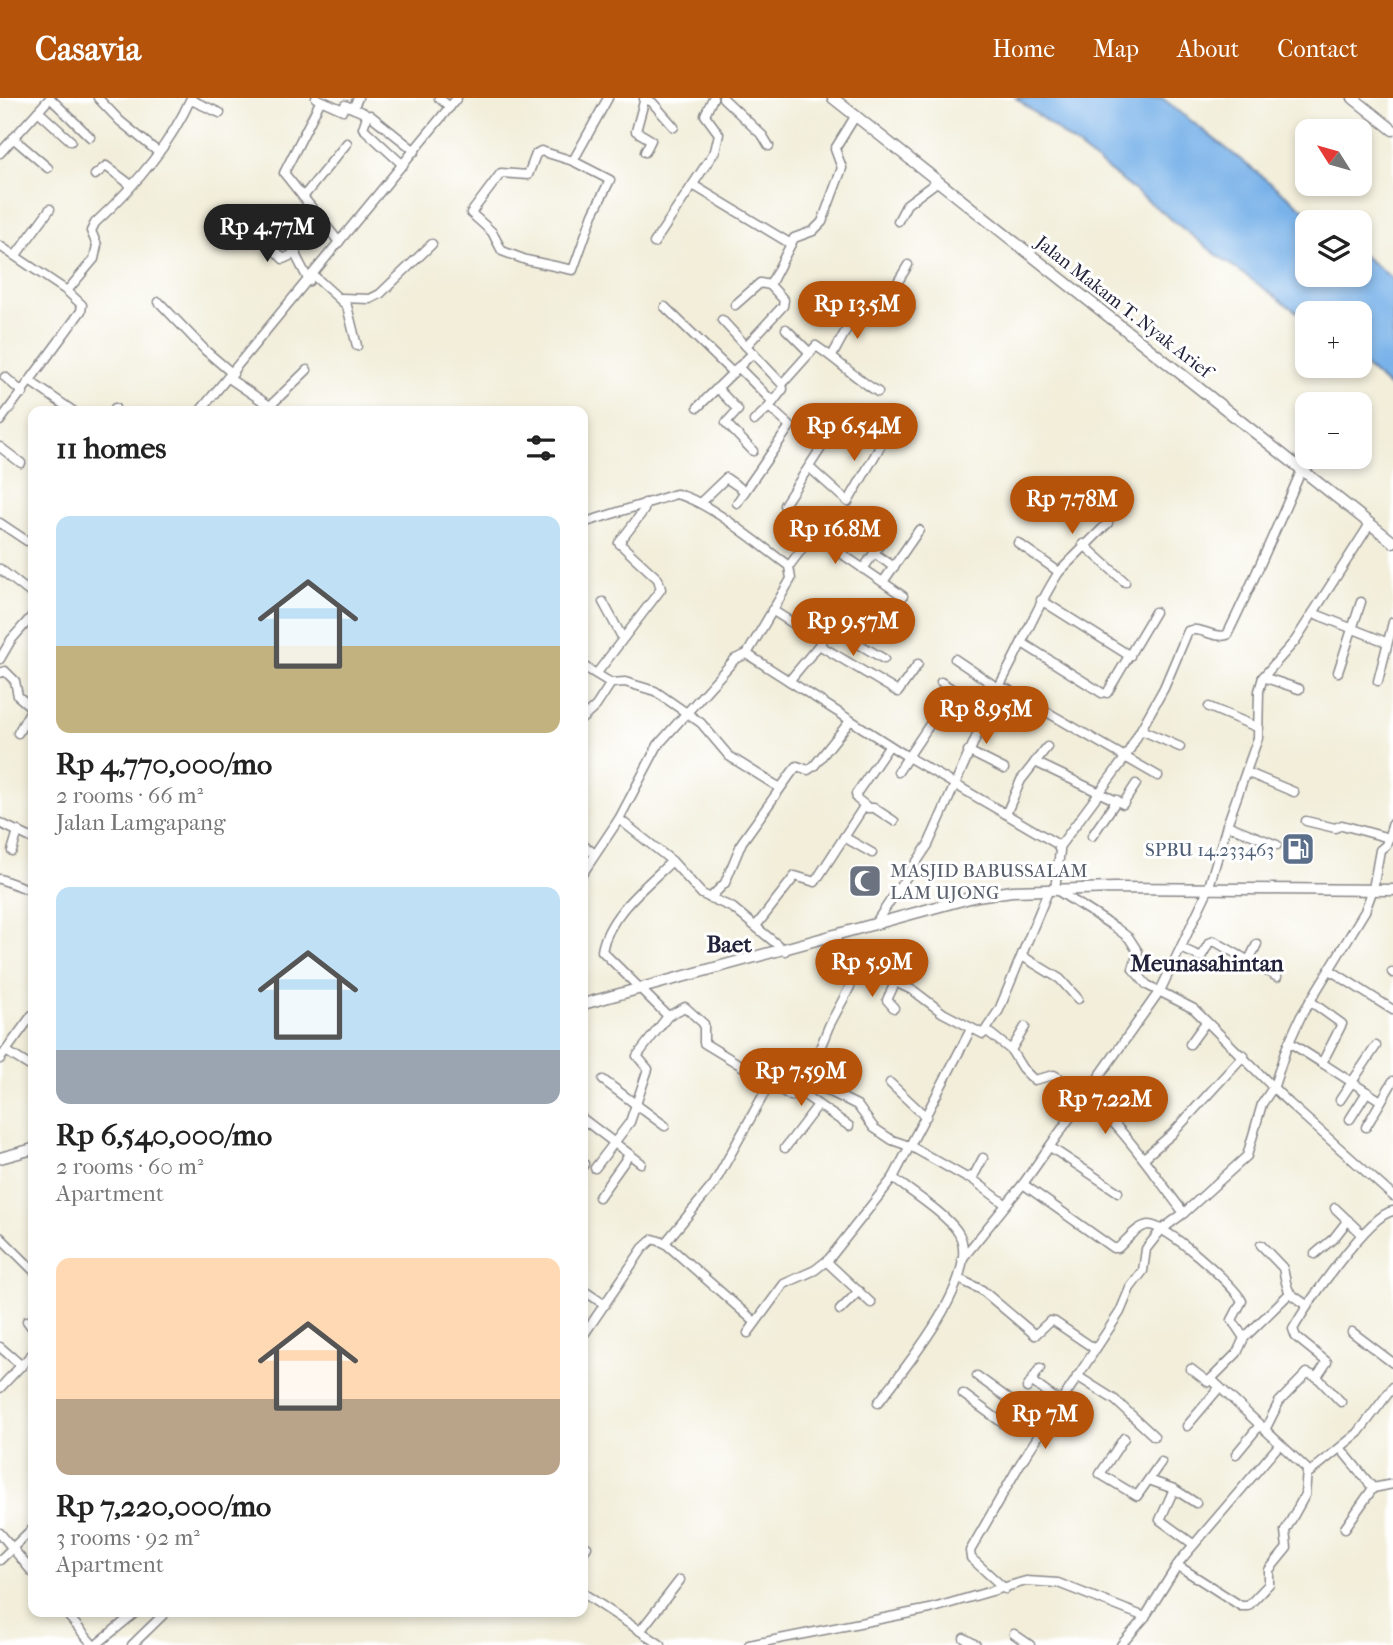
<!DOCTYPE html>
<html lang="en">
<head>
<meta charset="utf-8">
<style>
  body { margin:0; font-family:"IM FELL French Canon",serif; background:#f6f6f6; color:#222; height:100vh; display:flex; flex-direction:column; font-size:26px; white-space:nowrap }
  * { box-sizing:border-box; margin:0 }
  p { font-size:23px; color:#767676 }
  .icon { flex:none; width:38px; height:38px; fill:none; stroke:currentColor; stroke-width:2; stroke-linecap:round; stroke-linejoin:round }
  .map { position:relative; flex:1; overflow:hidden }
  .details { position:absolute; left:28px; top:308px; width:560px; height:1211px; display:flex; flex-direction:column; background:#fff; border-radius:14px; box-shadow:0 4px 10px #0003 }
  .details>* { flex:none }
  .needle { width:46px; rotate:307deg }
  .controls { position:absolute; left:1295px; top:21px; display:grid; gap:14px }
  .controls a { display:grid; place-items:center; width:77px; height:77px; border-radius:14px; background:#fff; box-shadow:0 4px 10px #0003; font-size:35px }
  .price { position:absolute; translate:-50% -60px; padding:0 16px; border-radius:24px; background:#b45309; color:#fff; font-size:23px; line-height:46px; filter:drop-shadow(0 2px 4px #0008) }
  .price::after { content:''; position:absolute; left:50%; top:42px; width:21px; height:16px; margin-left:-10px; background:inherit; clip-path:polygon(0 0,100% 0,50% 100%) }
  .price.selected { background:#222; color:#fff }
  ul { padding:0; list-style:none }
  li { display:grid; align-content:center; gap:14px; height:371px; padding:0 28px }
  li span { display:grid; place-items:center; height:217px; border-radius:14px; color:#555 }
  li>.icon { margin-inline-start:auto }
  span .icon { width:126px; height:126px; fill:#fffc; stroke-width:1 }
  li b { font-size:30px }
  h2 { display:flex; justify-content:space-between; align-items:center; height:84px; padding:0 28px; font-size:30px }
  header { display:flex; align-items:center; gap:42px; box-sizing:border-box; height:98px; padding:0 35px; background:#b45309; color:#fff }
  header strong { font-size:33px }
  nav { display:flex; gap:38px; margin-inline-start:auto; font-size:24px }
  .map>svg:first-child { display:block }
  .water { fill:#79b2e9; stroke:#4e6a92; stroke-width:2 }
  .lines { fill:none; stroke-linecap:round; stroke-linejoin:round }
  .minor-casing { stroke:#8a888a; stroke-width:11 }
  .tertiary-casing { stroke:#8a888a; stroke-width:13 }
  .minor { stroke:#fff; stroke-width:8 }
  .tertiary { stroke:#fff; stroke-width:10 }
  .labels { text-anchor:middle; stroke-width:6; stroke-linejoin:round; paint-order:stroke }
  .street-label { font-size:19px; fill:#22223b; stroke:#fff }
  .service-label { font-size:19px; fill:#4e5e75; stroke:#fff; text-anchor:end }
  .worship-label { font-size:19px; fill:#5b616d; stroke:#fff; text-anchor:start }
  .quarter-label { font-size:23px; font-weight:bold; fill:#22223b; stroke:#fff }
</style>
</head>
<body>
<header>
<strong>Casavia</strong>
<nav><a>Home</a><a>Map</a><a>About</a><a>Contact</a></nav>
</header>
<div class="map">
<svg width="1393" height="1547" viewBox="0 0 1393 1547">
  <rect width="100%" height="100%" fill="#fff"/>
  <filter id="ink" filterUnits="userSpaceOnUse"><feTurbulence type="fractalNoise" baseFrequency=".0143" numOctaves="2"/><feDisplacementMap in="SourceGraphic" scale="14" xChannelSelector="R" yChannelSelector="G"/><feConvolveMatrix kernelMatrix="1 2 1 2 8 2 1 2 1" color-interpolation-filters="sRGB"/></filter>
  <filter id="wash" filterUnits="userSpaceOnUse"><feTurbulence type="fractalNoise" baseFrequency=".00686" numOctaves="4" result="noise"/><feDisplacementMap in="SourceGraphic" scale="28" xChannelSelector="R" yChannelSelector="G"/><feGaussianBlur stdDeviation="1.57" result="paint"/><feColorMatrix in="noise" values="0 0 0 0 0 0 0 0 0 0 0 0 0 0 0 0 0 1.4 0 .05"/><feComposite in="paint" operator="in"/></filter>
  <g filter="url(#wash)">
    <rect width="100%" height="100%" fill="#f2eeda"/>
    <polygon class="water" points="1016,0 1162,0 1320,124 1307,124 1307,177 1360,177 1360,155 1393,181 1393,292 1360,264 1360,215 1307,215 1307,221 1217,157"/>
  </g>
  <g filter="url(#ink)">
    <g class="lines">
      <defs>
        <g id="minor">
          <polyline points="50,0 90,39"/>
          <polyline points="98,0 120,23 158,54"/>
          <polyline points="316,0 343,12 345,7 364,15"/>
          <polyline points="439,0 450,9"/>
          <polyline points="644,0 652,4 674,29"/>
          <polyline points="723,0 763,38 769,48"/>
          <polyline points="191,2 220,15"/>
          <polyline points="319,6 284,75 339,144"/>
          <polyline points="353,10 358,0"/>
          <polyline points="38,13 71,43"/>
          <polyline points="13,40 48,70"/>
          <polygon points="541,53 573,63 610,82 593,116 573,172 526,162 502,153 492,134 471,115 501,75 528,77 536,56"/>
          <polyline points="645,54 651,42 636,33 645,0"/>
          <polyline points="0,55 50,0"/>
          <polyline points="573,63 608,0"/>
          <polyline points="403,67 363,30 367,18 370,17 415,53"/>
          <polyline points="95,77 106,68 131,87"/>
          <polyline points="693,87 791,146 794,140 813,133 822,124 842,70 835,51 856,17"/>
          <polyline points="303,99 347,45"/>
          <polyline points="898,123 907,106 938,83"/>
          <polyline points="250,125 283,161 296,155"/>
          <polyline points="280,127 309,183"/>
          <polyline points="654,145 715,53 719,36 705,17 713,0"/>
          <polyline points="0,148 67,193"/>
          <polyline points="16,157 50,111"/>
          <polyline points="313,177 347,208 357,248"/>
          <polyline points="890,197 908,167"/>
          <polyline points="341,200 370,201 380,196 432,146"/>
          <polyline points="159,204 206,253 233,276"/>
          <polyline points="735,207 760,185 770,187"/>
          <polyline points="665,209 733,275"/>
          <polyline points="722,222 746,248"/>
          <polyline points="786,231 810,255"/>
          <polyline points="832,258 856,214 866,220 873,216 886,197 910,211"/>
          <polyline points="738,269 773,304"/>
          <polyline points="5,279 23,295"/>
          <polyline points="230,281 270,308 265,313"/>
          <polyline points="31,284 73,313"/>
          <path d="M782 286 816 248C839 263 855 280 878 294"/>
          <polyline points="717,290 738,312 726,325 753,353"/>
          <polyline points="270,308 307,272"/>
          <polyline points="698,309 753,255"/>
          <polyline points="115,310 116,313"/>
          <polyline points="200,313 457,0"/>
          <path d="M0 323 81 213 82 207 67 193 94 161 97 147 91 133 95 125C133 90 170 47 191 0"/>
          <polyline points="754,323 769,309"/>
          <polyline points="0,349 21,365"/>
          <polyline points="810,370 848,404 885,340"/>
          <polyline points="700,405 726,380 745,393 790,328 769,309 783,291 782,286 746,248 783,208 784,202 770,187 791,146"/>
          <polyline points="737,405 745,393"/>
          <polyline points="0,425 27,443 33,440"/>
          <path d="M583 425 676 396C707 402 761 448 789 468"/>
          <polyline points="813,436 787,414 784,407 845,313"/>
          <polyline points="1083,446 1125,484"/>
          <polyline points="874,455 894,469"/>
          <polyline points="0,471 33,497"/>
          <polyline points="863,471 883,442"/>
          <polyline points="1059,474 1108,425"/>
          <polyline points="883,484 919,432"/>
          <polyline points="1041,502 1130,558"/>
          <polyline points="603,504 622,539"/>
          <polyline points="772,512 802,531"/>
          <polyline points="1313,515 1386,544"/>
          <polyline points="1024,546 1102,595"/>
          <polyline points="819,547 830,529 884,561"/>
          <polyline points="747,556 791,481 789,468 813,436 903,498 880,531"/>
          <polyline points="0,561 11,542 33,517"/>
          <path d="M955 561 998 590C1020 552 1035 511 1059 474L1018 445"/>
          <polyline points="583,568 611,585 625,584 655,593 701,625 729,658 780,690"/>
          <polyline points="1338,574 1361,504"/>
          <polyline points="0,575 5,573 15,583 18,598 32,610 18,635"/>
          <polyline points="597,575 661,491 658,481 619,445 644,412 645,405"/>
          <polyline points="1263,579 1299,591"/>
          <polyline points="789,583 819,547 898,594 918,566"/>
          <polyline points="1378,583 1393,524"/>
          <polyline points="941,584 985,612"/>
          <polyline points="1107,595 1155,514"/>
          <polyline points="1209,609 1259,630"/>
          <polyline points="583,620 596,608 611,585"/>
          <polyline points="1141,632 1180,649"/>
          <polyline points="968,653 1004,671"/>
          <polyline points="1035,664 1123,706 1136,686"/>
          <polyline points="898,674 938,614"/>
          <polyline points="1246,674 1294,694"/>
          <polyline points="866,708 857,701 856,696 889,648"/>
          <polyline points="1006,716 1021,682 1047,649"/>
          <polyline points="619,721 672,763 702,796 733,810 785,853"/>
          <polyline points="1306,723 1335,730 1342,727 1389,740"/>
          <polyline points="0,725 33,741"/>
          <polyline points="1227,727 1277,747"/>
          <polyline points="1092,738 1117,702"/>
          <polyline points="844,739 872,755"/>
          <polyline points="583,747 595,756"/>
          <path d="M1059 749 1125 660 1164 590 1188 533C1201 528 1213 541 1227 537 1254 482 1278 427 1302 371"/>
          <polyline points="12,753 18,733"/>
          <polyline points="583,775 619,721 658,647 735,561 747,556 908,659 1057,746 1060,753 1055,791 1116,830 1129,840 1138,854 1133,871 1147,887 1194,911 1289,1005 1393,1098"/>
          <polyline points="0,781 33,793"/>
          <polyline points="710,800 725,785 742,744 792,674 797,668 808,672 814,668 850,623"/>
          <polyline points="874,827 928,747 998,590 1007,591 1158,678"/>
          <polyline points="756,828 795,778 815,784 863,710 874,710 894,723"/>
          <polyline points="832,839 861,868"/>
          <polyline points="1181,850 1201,859 1209,845 1214,843 1277,879"/>
          <polyline points="1022,858 1060,881 1078,901"/>
          <polyline points="1248,864 1257,846"/>
          <polyline points="1330,872 1393,912"/>
          <polyline points="1392,874 1393,875"/>
          <polyline points="1310,903 1342,926 1322,965 1381,1003"/>
          <polyline points="894,910 887,902 895,885"/>
          <path d="M668 918 602 853C608 817 647 787 672 763"/>
          <path d="M987 933 1011 952 1022 970 1034 982 1054 977C1111 1008 1146 1066 1184 1115"/>
          <polyline points="1289,944 1322,965"/>
          <polyline points="1190,946 1206,924"/>
          <polyline points="1011,952 1025,929"/>
          <polyline points="6,953 33,970"/>
          <polyline points="0,961 32,917"/>
          <polyline points="603,982 665,1028"/>
          <polyline points="806,982 857,1007 874,1030 892,1042 912,1049 967,1080 974,1077 983,1060"/>
          <polyline points="890,985 926,1019"/>
          <polyline points="800,994 849,1028"/>
          <polyline points="1340,1002 1376,948"/>
          <polyline points="583,1021 641,1065"/>
          <polyline points="1350,1021 1367,994"/>
          <polyline points="1366,1029 1393,983"/>
          <polyline points="1050,1049 1118,1094"/>
          <polyline points="785,1050 818,1007"/>
          <polyline points="1144,1060 1172,1036 1244,957"/>
          <polyline points="583,1068 584,1066"/>
          <polyline points="595,1070 630,1024 648,971 637,958 668,918 685,909 704,926 704,945 791,998 799,995 805,987 829,928 861,868 914,893 943,915 983,936 999,912 1049,791"/>
          <polyline points="971,1080 1005,1106"/>
          <path d="M1023 1086 1113 1150H1118C1125 1144 1137 1128 1148 1127 1166 1126 1233 1186 1242 1203L1232 1222 1244 1240 1237 1255 1208 1284 1191 1271"/>
          <polyline points="599,1099 629,1057"/>
          <polyline points="1335,1110 1362,1136"/>
          <polyline points="0,1139 33,1172"/>
          <path d="M1261 1147 1283 1170C1288 1194 1285 1193 1307 1207"/>
          <polyline points="1315,1156 1334,1140 1348,1122"/>
          <polyline points="829,1161 827,1164 871,1205"/>
          <polyline points="962,1161 1023,1086 1161,891 1208,792 1227,727 1258,640 1259,593 1263,579 1295,543 1370,426"/>
          <polyline points="959,1181 982,1192 1035,1237 1050,1223 1055,1224 1095,1251"/>
          <polyline points="583,1192 605,1207"/>
          <polyline points="840,1212 859,1193"/>
          <polyline points="27,1223 33,1231"/>
          <polyline points="755,1224 665,1145 714,1086 770,985"/>
          <polyline points="1352,1234 1393,1265"/>
          <polyline points="748,1235 784,1186 815,1172 829,1161 893,1080 971,931"/>
          <polyline points="583,1238 643,1150 653,1141 665,1145"/>
          <polyline points="1244,1240 1289,1196"/>
          <polyline points="0,1249 22,1268"/>
          <polyline points="1077,1278 1115,1302 1154,1338"/>
          <path d="M1317 1279 1327 1264 1296 1239 1293 1231C1307 1207 1369 1116 1393 1113"/>
          <polyline points="1211,1281 1310,1374 1358,1335 1393,1289"/>
          <polyline points="1031,1283 1060,1304"/>
          <polyline points="0,1290 33,1255"/>
          <polyline points="1027,1290 1040,1270"/>
          <polyline points="963,1296 1004,1326 1017,1307 977,1278"/>
          <path d="M878 1305C904 1271 982 1179 959 1136 950 1119 910 1093 893 1080"/>
          <polyline points="1012,1314 1041,1334"/>
          <polyline points="1187,1328 1219,1290"/>
          <polyline points="1265,1332 1279,1304 1307,1275 1317,1279 1341,1304"/>
          <polyline points="1124,1340 1100,1376 1137,1398 1161,1364"/>
          <polyline points="1341,1351 1373,1390 1393,1386"/>
          <polyline points="1236,1356 1260,1327"/>
          <polyline points="1149,1382 1174,1391"/>
          <polyline points="1345,1430 1373,1390"/>
          <polyline points="0,1435 33,1475"/>
          <polyline points="1193,1446 1160,1422 1174,1391 1196,1405"/>
          <polyline points="583,1455 587,1449"/>
          <polyline points="0,1462 33,1430"/>
          <polyline points="1177,1467 1241,1508 1248,1508 1269,1486 1269,1472 1287,1450 1285,1433 1305,1397 1307,1372"/>
          <polyline points="1005,1491 971,1460 970,1453 1020,1366 1120,1214 1130,1190 1143,1173 1146,1151 1161,1132 1184,1115 1247,1058 1262,1006 1274,988 1286,951 1301,918 1365,813 1373,791 1380,752 1386,747 1393,725"/>
          <polyline points="583,1495 661,1547"/>
          <polyline points="65,1514 93,1547"/>
          <polyline points="641,1532 680,1482"/>
          <polyline points="1014,1536 1030,1547"/>
          <polyline points="964,1540 976,1547"/>
          <polyline points="96,1547 136,1514"/>
          <polyline points="132,1547 166,1514"/>
          <polyline points="749,1547 930,1511 1026,1483 1058,1485 1145,1519"/>
          <polyline points="1121,1547 1145,1519 1180,1463 1280,1346"/>
        </g>
        <g id="tertiary">
          <polyline points="833,0 1393,444"/>
          <polyline points="1353,0 1393,32"/>
          <polyline points="583,906 977,798 1012,793 1115,790 1393,792"/>
          <polyline points="0,1060 33,1051"/>
        </g>
      </defs>
      <use href="#minor" class="minor-casing"/>
      <use href="#tertiary" class="tertiary-casing"/>
      <use href="#minor" class="minor"/>
      <use href="#tertiary" class="tertiary"/>
    </g>
  </g>
  <defs>
    <symbol id="fuel-square" viewBox="-11 -11 22 22"><rect x="-9" y="-9" width="18" height="18" rx="4" fill="#5c6f8a" stroke="#fff"/><path d="M-5.5-6h7V0h2V4h1.3V-2.5L3-4.5l.8-.8L6-3V5H2.5V1h-1V6h-7ZM-4.2-4.7v3.2H.2V-4.7Z" fill="#fff"/></symbol>
    <symbol id="mosque-square" viewBox="-11 -11 22 22"><rect x="-9" y="-9" width="18" height="18" rx="4" fill="#6b7280" stroke="#fff"/><path d="M3.5-4.9A6 6 0 1 0 3.5 4.9A5 5 0 1 1 3.5-4.9Z" fill="#fff"/></symbol>
  </defs>
  <g fill-rule="evenodd">
    <use href="#fuel-square" x="1279" y="732" width="38" height="38"/>
    <use href="#mosque-square" x="846" y="764" width="38" height="38"/>
  </g>
  <g class="labels">
    <g class="street-label">
      <text transform="translate(1124 208) rotate(38)" y="7">Jalan Makam T. Nyak Arief</text>
    </g>
    <g class="service-label">
      <text x="1274" y="758">SPBU 14.233463</text>
    </g>
    <g class="worship-label">
      <text x="890" y="779">MASJID BABUSSALAM<tspan x="890" dy="22">LAM UJONG</tspan></text>
    </g>
    <g class="quarter-label">
      <text x="729" y="854">Baet</text>
      <text x="1207" y="873">Meunasahintan</text>
    </g>
  </g>
</svg>
<div class="controls">
<a><svg class="needle" viewBox="-14 -14 28 28"><path d="M0-13l5 13h-10z" fill="#e53935"/><path d="M0 13l5-13h-10z" fill="#767676"/></svg></a>
<a><svg class="icon" aria-label="layers" viewBox="0 0 24 24"><path d="M12 4l9 5-9 5-9-5zM3 14l9 5 9-5"/></svg></a>
<a>+</a>
<a>−</a>
</div>
<b class="price selected" style="left:267px;top:166px">Rp 4.77M</b>
<b class="price" style="left:857px;top:243px">Rp 13.5M</b>
<b class="price" style="left:854px;top:365px">Rp 6.54M</b>
<b class="price" style="left:1072px;top:438px">Rp 7.78M</b>
<b class="price" style="left:835px;top:468px">Rp 16.8M</b>
<b class="price" style="left:853px;top:560px">Rp 9.57M</b>
<b class="price" style="left:986px;top:648px">Rp 8.95M</b>
<b class="price" style="left:872px;top:901px">Rp 5.9M</b>
<b class="price" style="left:801px;top:1010px">Rp 7.59M</b>
<b class="price" style="left:1105px;top:1038px">Rp 7.22M</b>
<b class="price" style="left:1045px;top:1353px">Rp 7M</b>
<section class="details">
<h2>11 homes<svg class="icon" aria-label="filters" viewBox="0 0 24 24"><path d="M4 7h16M4 17h16"/><circle cx="9" cy="7" r="2"/><circle cx="15" cy="17" r="2"/></svg></h2>
<ul>
<li><span style="background:linear-gradient(#bfe0f5 60%,#c2b280 0)"><svg class="icon" aria-label="home" viewBox="0 0 24 24"><path d="M3 11l9-7 9 7M6 9v11h12V9"/></svg></span><div><b>Rp 4,770,000/mo</b><p>2 rooms · 66 m²</p><p>Jalan Lamgapang</p></div></li>
<li><span style="background:linear-gradient(#bfe0f5 75%,#9aa5b1 0)"><svg class="icon" aria-label="home" viewBox="0 0 24 24"><path d="M3 11l9-7 9 7M6 9v11h12V9"/></svg></span><div><b>Rp 6,540,000/mo</b><p>2 rooms · 60 m²</p><p>Apartment</p></div></li>
<li><span style="background:linear-gradient(#ffd9b3 65%,#b9a48a 0)"><svg class="icon" aria-label="home" viewBox="0 0 24 24"><path d="M3 11l9-7 9 7M6 9v11h12V9"/></svg></span><div><b>Rp 7,220,000/mo</b><p>3 rooms · 92 m²</p><p>Apartment</p></div></li>
</ul>
</section>
</div>
</body>
</html>
